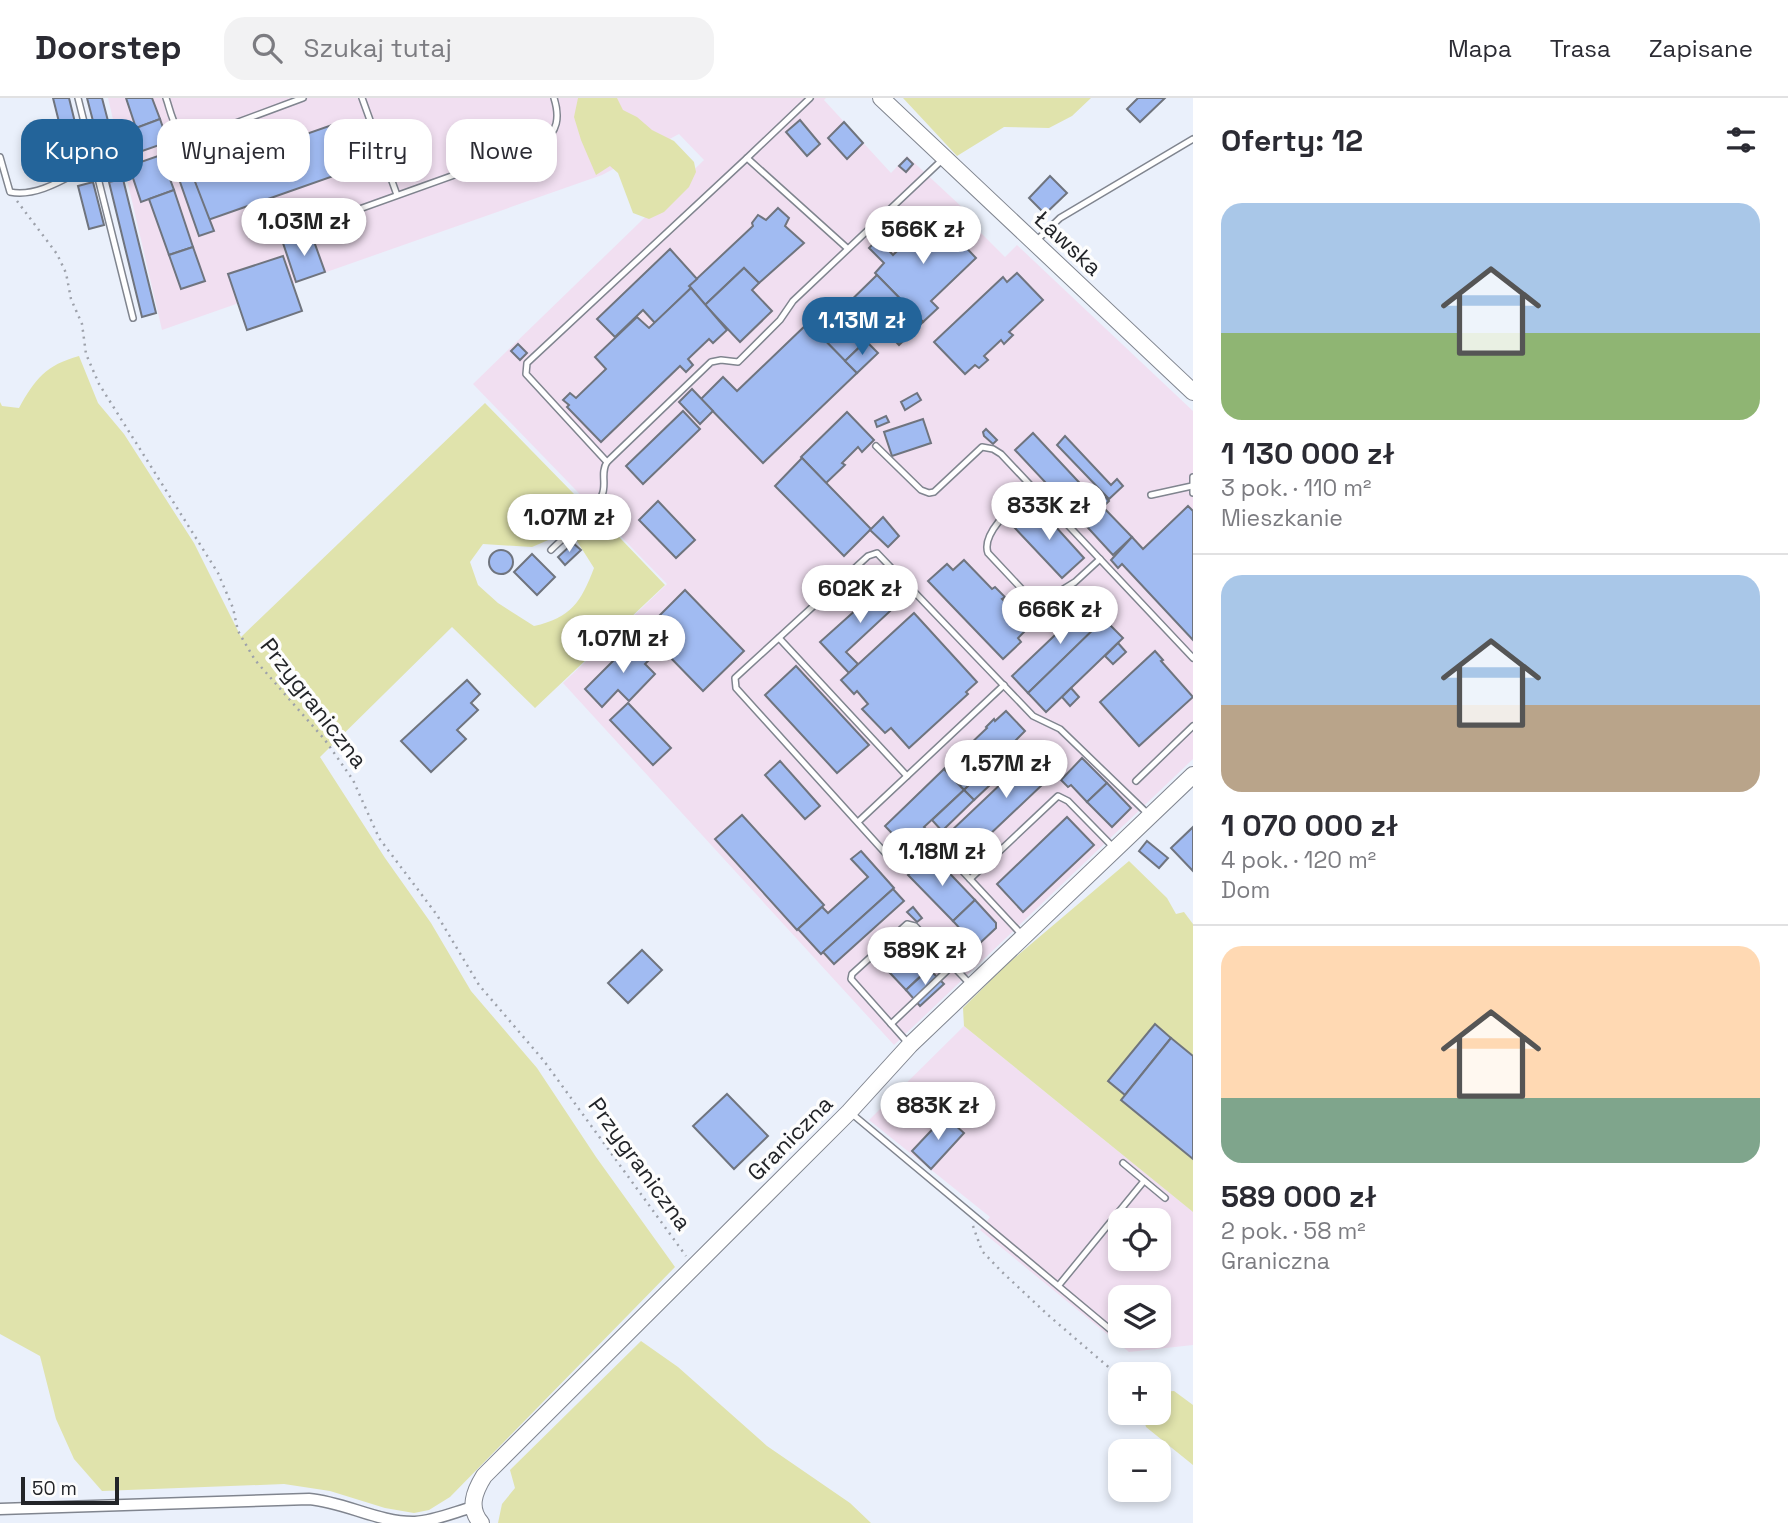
<!DOCTYPE html>
<html lang="pl">
<head>
<meta charset="utf-8">
<style>
  body { margin:0; font-family:"Space Grotesk",sans-serif; background:#f2f2f3; color:#2b2b33; height:100vh; display:flex; flex-direction:column; font-size:26px; white-space:nowrap }
  * { box-sizing:border-box; margin:0 }
  p { font-size:23px; color:#7c7c81 }
  .icon { flex:none; width:38px; height:38px; fill:none; stroke:currentColor; stroke-width:2; stroke-linecap:round; stroke-linejoin:round }
  .map { position:relative; flex:1; overflow:hidden }
  .panel { display:flex; flex-direction:column; background:#fff; width:595px }
  .panel>* { flex:none }
  .hud { position:absolute; left:21px; top:21px; width:665px; height:63px; display:flex; gap:14px }
  .controls { position:absolute; left:1108px; top:1110px; display:grid; gap:14px }
  .controls a { display:grid; place-items:center; width:63px; height:63px; border-radius:14px; background:#fff; box-shadow:0 4px 10px #0003; font-size:35px }
  .scale { position:absolute; left:21px; bottom:18px; width:98px; box-sizing:border-box; padding-left:7px; border:4px solid #222428; border-top:0; font-size:19px; line-height:24px; white-space:nowrap; color:#222428; -webkit-text-stroke:5px #fdfdfd; paint-order:stroke }
  .price { position:absolute; translate:-50% -60px; padding:0 16px; border-radius:24px; background:#fff; color:#222; font-size:23px; line-height:46px; filter:drop-shadow(0 2px 4px #0008) }
  .price::after { content:''; position:absolute; left:50%; top:42px; width:21px; height:16px; margin-left:-10px; background:inherit; clip-path:polygon(0 0,100% 0,50% 100%) }
  .price.on { background:#23649a; color:#fff }
  ul { padding:0; list-style:none }
  li { display:grid; align-content:center; gap:14px; height:371px; padding:0 28px }
  li+li { border-top:2px solid #e1e1e2 }
  li span { display:grid; place-items:center; height:217px; border-radius:21px; color:#555 }
  li>.icon { margin-inline-start:auto }
  span .icon { width:126px; height:126px; fill:#fffc; stroke-width:1 }
  li b { font-size:30px }
  h2 { display:flex; justify-content:space-between; align-items:center; height:84px; padding:0 28px; font-size:30px }
  .chip { padding:0 24px; border-radius:21px; background:#fff; box-shadow:0 4px 10px #0003; font-size:24px; line-height:63px }
  .chip.on { background:#23649a; color:#fff }
  header { display:flex; align-items:center; gap:42px; box-sizing:border-box; height:98px; padding:0 35px; background:#fff; border-bottom:2px solid #e1e1e2 }
  header strong { font-size:33px }
  nav { display:flex; gap:38px; margin-inline-start:auto; font-size:24px }
  .search { width:490px; height:63px; background:#f2f2f3; display:flex; align-items:center; gap:18px; box-sizing:border-box; padding:0 24px; border-radius:21px; color:#7c7c81; font-size:26px }
  main { display:flex; flex:1; min-height:0 }
  .map>svg:first-child { display:block }
  .industrial { fill:#f1dff1; fill-rule:evenodd }
  .green { fill:#e0e3ac }
  .building { fill:#a1bbf2; stroke:#6f747e; stroke-width:2 }
  .lines { fill:none; stroke-linecap:round; stroke-linejoin:round }
  .lane-casing { stroke:#80858f; stroke-width:8 }
  .street-casing { stroke:#80858f; stroke-width:13 }
  .secondary-casing { stroke:#80858f; stroke-width:18 }
  .path { stroke:#9da1aa; stroke-width:2.5; stroke-dasharray:2 5; stroke-linecap:butt }
  .lane { stroke:#fff; stroke-width:5 }
  .street { stroke:#fff; stroke-width:10 }
  .secondary { stroke:#fff; stroke-width:16 }
  .labels { text-anchor:middle; stroke-width:7; stroke-linejoin:round; paint-order:stroke }
  .street-label { font-size:23px; fill:#222428; stroke:#fdfdfd }
</style>
</head>
<body>
<header>
<strong>Doorstep</strong>
<div class="search"><svg class="icon" aria-label="search" viewBox="0 0 24 24"><circle cx="10" cy="10" r="6"/><path d="M15 15l6 6"/></svg>Szukaj tutaj</div>
<nav><a>Mapa</a><a>Trasa</a><a>Zapisane</a></nav>
</header>
<main>
<div class="map">
<svg width="1193" height="1425" viewBox="0 0 1193 1425">
  <rect width="100%" height="100%" fill="#eaf0fb"/>
  <g class="industrial">
    <polygon points="108,0 826,0 824,2 891,75 907,58 964,111 961,115 1005,159 1017,147 1193,313 1193,661 894,947 563,585 667,486 473,286 704,62 679,36 602,77 162,232"/>
    <path d="M964 928 1193 1114V1247L1129 1254 980 1132 990 1119 869 1022ZM1120 1122H1158V1160H1120ZM1120 1199H1158V1237H1120Z"/>
  </g>
  <g class="green">
    <polygon points="578,0 617,0 623,12 637,19 652,32 674,43 694,64 696,74 689,89 664,114 649,121 633,115 618,75 610,68 596,77 581,42 574,19"/>
    <polygon points="903,0 1091,0 1072,18 1049,30 1004,29 957,58"/>
    <path d="M79 258 98 305 124 336 194 445 241 539 485 305 574 396 568 418 553 440 532 449 483 446 470 464 478 487 498 505 534 528C571 520 581 504 594 470L575 440 599 418 665 487 535 610 452 529 320 659 385 760 431 825 471 893 537 970 596 1059 675 1169 450 1399 429 1412 414 1415 385 1410 330 1393 284 1386 102 1393 74 1361 56 1321 40 1258 0 1236V304L2 308 19 310C35 281 46 267 79 258Z"/>
    <polygon points="1129,763 1167,800 1176,816 1184,814 1193,826 1193,1114 964,928 963,910 1005,868"/>
    <polygon points="641,1243 678,1269 767,1348 850,1405 871,1425 498,1425 502,1406 515,1390 510,1372"/>
    <polygon points="1174,1293 1193,1307 1193,1367 1146,1329 1142,1314 1158,1314 1159,1294"/>
  </g>
  <g class="building">
    <polygon points="53,0 69,0 83,57 68,60"/>
    <polygon points="87,0 102,0 113,42 99,46"/>
    <polygon points="126,0 152,0 160,21 136,30"/>
    <polygon points="1138,0 1165,0 1140,24 1127,11"/>
    <polygon points="160,21 168,44 128,58 120,36"/>
    <polygon points="800,22 820,46 807,58 786,34"/>
    <polygon points="844,24 863,45 847,61 828,40"/>
    <polygon points="332,27 340,52 337,53 345,74 208,122 192,76"/>
    <polygon points="161,57 174,92 141,104 129,68"/>
    <polygon points="907,60 913,66 906,74 899,68"/>
    <polygon points="192,76 214,133 199,138 179,81"/>
    <polygon points="1050,78 1067,95 1045,116 1029,100"/>
    <polygon points="123,81 156,215 142,219 109,84"/>
    <polygon points="93,84 104,127 89,131 78,88"/>
    <polygon points="174,92 193,149 169,157 149,101"/>
    <polygon points="778,110 789,120 785,128 804,145 759,185 744,170 705,207 689,188 753,128 752,125 758,117 766,122"/>
    <polygon points="935,117 976,160 931,203 938,210 923,224 875,175 884,165 869,150 878,141 893,157"/>
    <polygon points="311,135 325,174 296,184 283,145"/>
    <polygon points="193,149 205,183 181,191 169,157"/>
    <polygon points="670,151 697,181 689,188 691,190 655,225 643,212 615,239 597,221"/>
    <polygon points="283,158 302,213 247,232 228,176"/>
    <polygon points="744,170 759,185 752,192 772,213 740,244 705,207"/>
    <polygon points="1017,175 1043,202 1009,234 1013,237 1004,246 1001,242 984,258 988,262 979,270 975,267 965,276 934,244 1003,179 1007,184"/>
    <polygon points="877,177 923,224 899,247 881,228 845,263 808,225 825,209 834,219"/>
    <polygon points="691,190 727,232 713,245 709,241 688,261 693,267 686,274 680,268 601,344 567,309 569,307 563,302 570,295 576,300 606,271 595,259 637,219 649,230"/>
    <polygon points="808,225 857,275 763,365 701,301 723,279 737,293"/>
    <polygon points="866,243 878,255 857,275 845,263"/>
    <polygon points="518,246 527,255 520,262 511,253"/>
    <polygon points="692,291 713,313 700,326 679,304"/>
    <polygon points="917,295 921,302 905,312 901,304"/>
    <polygon points="683,313 700,331 643,386 626,368"/>
    <polygon points="847,314 874,342 862,354 858,349 842,365 845,367 826,385 801,359"/>
    <polygon points="886,318 889,324 877,329 875,323"/>
    <polygon points="923,321 931,345 892,358 884,334"/>
    <polygon points="986,331 997,342 993,346 984,338 983,334"/>
    <polygon points="1033,335 1089,395 1096,388 1109,403 1103,409 1132,439 1113,457 1056,395 1053,398 1045,389 1047,386 1015,352"/>
    <polygon points="1065,338 1111,387 1117,381 1123,388 1109,401 1057,347"/>
    <polygon points="802,360 871,431 844,458 775,388"/>
    <polygon points="658,403 695,442 676,460 639,422"/>
    <polygon points="1036,407 1084,460 1062,480 1013,428"/>
    <polygon points="1188,408 1193,413 1193,542 1122,466 1118,470 1111,462 1132,439 1143,451"/>
    <polygon points="883,419 899,438 888,449 870,432"/>
    <polygon points="573,445 581,452 565,467 558,459"/>
    <circle cx="501" cy="464" r="12"/>
    <polygon points="532,456 555,479 537,497 514,474"/>
    <polygon points="964,462 992,491 995,489 1005,499 1002,501 1029,529 1018,540 1021,544 1003,561 928,483 947,466 953,472"/>
    <polygon points="886,485 902,502 846,554 858,566 849,575 820,544"/>
    <polygon points="685,492 744,553 703,593 664,553 678,539 658,519"/>
    <polygon points="1093,501 1109,517 1028,595 1012,578"/>
    <polygon points="914,515 977,584 966,594 968,596 909,650 891,630 885,635 862,611 868,606 857,593 854,596 841,582"/>
    <polygon points="1104,521 1123,540 1046,614 1028,595"/>
    <polygon points="635,541 653,558 645,566 655,576 629,603 618,592 602,609 585,591"/>
    <polygon points="1118,545 1126,554 1113,566 1105,558"/>
    <polygon points="1155,553 1163,562 1161,563 1193,599 1139,648 1100,604"/>
    <polygon points="796,568 869,647 837,675 765,597"/>
    <polygon points="467,582 480,596 471,605 478,612 457,632 466,641 431,674 401,643"/>
    <polygon points="1071,590 1079,599 1070,608 1062,599"/>
    <polygon points="628,605 671,650 653,667 610,622"/>
    <polygon points="1006,613 1025,633 1015,643 1017,645 1008,653 1006,651 964,692 944,671 987,630 986,629 994,621 995,623"/>
    <polygon points="1042,647 1062,668 969,756 949,735"/>
    <polygon points="1082,660 1107,685 1087,704 1071,687 1068,689 1061,682"/>
    <polygon points="995,661 1006,672 974,702 964,692"/>
    <polygon points="780,663 820,708 805,721 765,677"/>
    <polygon points="944,671 964,692 924,729 926,731 918,739 916,737 904,748 885,728"/>
    <polygon points="1107,685 1131,710 1112,729 1087,704"/>
    <polygon points="964,692 974,702 942,733 932,722"/>
    <polygon points="742,717 824,807 797,832 715,741"/>
    <polygon points="1067,719 1094,747 1023,814 997,786"/>
    <polygon points="1193,729 1193,773 1171,750"/>
    <polygon points="1147,743 1168,760 1159,770 1139,753"/>
    <polygon points="861,753 894,790 821,856 798,831 822,809 828,815 868,779 851,761"/>
    <polygon points="925,761 936,761 975,802 953,823 908,777"/>
    <polygon points="893,791 904,803 834,866 823,854"/>
    <polygon points="975,802 996,825 996,830 979,846 974,846 953,823"/>
    <polygon points="913,809 922,820 917,824 907,814"/>
    <polygon points="886,836 894,846 880,859 871,849"/>
    <polygon points="915,849 932,867 906,892 889,874"/>
    <polygon points="642,852 662,872 628,905 608,885"/>
    <polygon points="929,871 944,886 920,908 906,892"/>
    <polygon points="1155,926 1171,940 1125,997 1108,983"/>
    <polygon points="1171,940 1193,958 1193,1061 1121,1002"/>
    <polygon points="727,996 768,1038 734,1071 693,1028"/>
    <polygon points="945,1018 964,1035 931,1071 912,1053"/>
  </g>
  <g class="lines">
    <defs>
      <g id="lane">
        <polyline points="78,0 133,220"/>
        <path d="M166 0C172 17 174 39 195 40L303 0"/>
        <polyline points="362,0 397,97"/>
        <path d="M0 59 10 94C39 100 70 77 96 65"/>
        <polyline points="747,60 810,0"/>
        <path d="M312 128 541 46C558 34 560 19 554 0"/>
        <polyline points="1035,144 1060,120 1193,41"/>
        <polyline points="876,348 921,392 929,395 934,394 982,349 993,351 1001,356 1193,560"/>
        <polyline points="607,364 526,276 527,265 747,60 847,150"/>
        <polyline points="1193,379 1193,395"/>
        <path d="M1033 390C1019 403 980 434 988 455L1033 503 1041 505 1075 484 1100 461"/>
        <polyline points="1151,397 1192,388"/>
        <path d="M551 452C567 436 592 418 602 397 607 386 600 375 607 364L711 264 721 262 738 264 780 222 793 203 942 62"/>
        <polyline points="779,540 907,678"/>
        <polyline points="1136,683 1193,628"/>
        <polyline points="858,724 1004,587"/>
        <polyline points="970,781 1058,698 1068,703 1113,749"/>
        <path d="M1023 838 941 750C921 745 906 763 887 757L736 590 735 580 868 458 877 455 1033 618 1060 631 1148 716"/>
        <polyline points="891,926 953,867"/>
        <polyline points="908,945 851,881 852,876 907,826 915,828 971,887"/>
        <polyline points="851,1015 1118,1238 1132,1244 1147,1244"/>
        <polyline points="1123,1065 1165,1100"/>
        <polyline points="1059,1187 1144,1083"/>
      </g>
      <path id="street" d="M0 1411 309 1401C345 1404 379 1425 415 1424 434 1423 455 1414 473 1409"/>
      <g id="secondary">
        <polyline points="881,0 1193,294"/>
        <path d="M481 1425C468 1410 474 1394 484 1378L849 1014 910 947 1193 677"/>
      </g>
    </defs>
    <use href="#lane" class="lane-casing"/>
    <use href="#street" class="street-casing"/>
    <use href="#secondary" class="secondary-casing"/>
    <g class="path">
      <polyline points="17,103 57,156 66,175 71,201 82,226 86,256 99,286 218,475 233,510 238,533 255,562 325,642 353,682 379,740 437,817 479,887 544,963 686,1158"/>
      <polyline points="973,1128 982,1153 1001,1173 1048,1217 1120,1279"/>
      <polyline points="1158,1289 1165,1286"/>
    </g>
    <use href="#lane" class="lane"/>
    <use href="#street" class="street"/>
    <use href="#secondary" class="secondary"/>
  </g>
  <g class="labels">
    <g class="street-label">
      <text transform="translate(1068 145) rotate(43)" y="8">Ławska</text>
      <text transform="translate(314 605) rotate(52)" y="8">Przygraniczna</text>
      <text transform="translate(790 1040) rotate(-45)" y="8">Graniczna</text>
      <text transform="translate(640 1066) rotate(54)" y="8">Przygraniczna</text>
    </g>
  </g>
</svg>
<div class="controls">
<a><svg class="icon" aria-label="locate" viewBox="0 0 24 24"><circle cx="12" cy="12" r="6"/><path d="M12 2v4M12 18v4M2 12h4M18 12h4"/></svg></a>
<a><svg class="icon" aria-label="layers" viewBox="0 0 24 24"><path d="M12 4l9 5-9 5-9-5zM3 14l9 5 9-5"/></svg></a>
<a>+</a>
<a>−</a>
</div>
<div class="scale">50 m</div>
<b class="price" style="left:304px;top:160px">1.03M zł</b>
<b class="price" style="left:923px;top:168px">566K zł</b>
<b class="price on" style="left:862px;top:259px">1.13M zł</b>
<b class="price" style="left:1049px;top:444px">833K zł</b>
<b class="price" style="left:569px;top:456px">1.07M zł</b>
<b class="price" style="left:860px;top:527px">602K zł</b>
<b class="price" style="left:1060px;top:548px">666K zł</b>
<b class="price" style="left:623px;top:577px">1.07M zł</b>
<b class="price" style="left:1006px;top:702px">1.57M zł</b>
<b class="price" style="left:942px;top:790px">1.18M zł</b>
<b class="price" style="left:925px;top:889px">589K zł</b>
<b class="price" style="left:938px;top:1044px">883K zł</b>
<div class="hud">
<a class="chip on">Kupno</a>
<a class="chip">Wynajem</a>
<a class="chip">Filtry</a>
<a class="chip">Nowe</a>
</div>
</div>
<section class="panel">
<h2>Oferty: 12<svg class="icon" aria-label="filters" viewBox="0 0 24 24"><path d="M4 7h16M4 17h16"/><circle cx="9" cy="7" r="2"/><circle cx="15" cy="17" r="2"/></svg></h2>
<ul>
<li><span style="background:linear-gradient(#a9c7e8 60%,#8fb573 0)"><svg class="icon" aria-label="home" viewBox="0 0 24 24"><path d="M3 11l9-7 9 7M6 9v11h12V9"/></svg></span><div><b>1 130 000 zł</b><p>3 pok. · 110 m²</p><p>Mieszkanie</p></div></li>
<li><span style="background:linear-gradient(#a9c7e8 60%,#b9a48a 0)"><svg class="icon" aria-label="home" viewBox="0 0 24 24"><path d="M3 11l9-7 9 7M6 9v11h12V9"/></svg></span><div><b>1 070 000 zł</b><p>4 pok. · 120 m²</p><p>Dom</p></div></li>
<li><span style="background:linear-gradient(#ffd9b3 70%,#7fa58c 0)"><svg class="icon" aria-label="home" viewBox="0 0 24 24"><path d="M3 11l9-7 9 7M6 9v11h12V9"/></svg></span><div><b>589 000 zł</b><p>2 pok. · 58 m²</p><p>Graniczna</p></div></li>
</ul>
</section>
</main>
</body>
</html>
